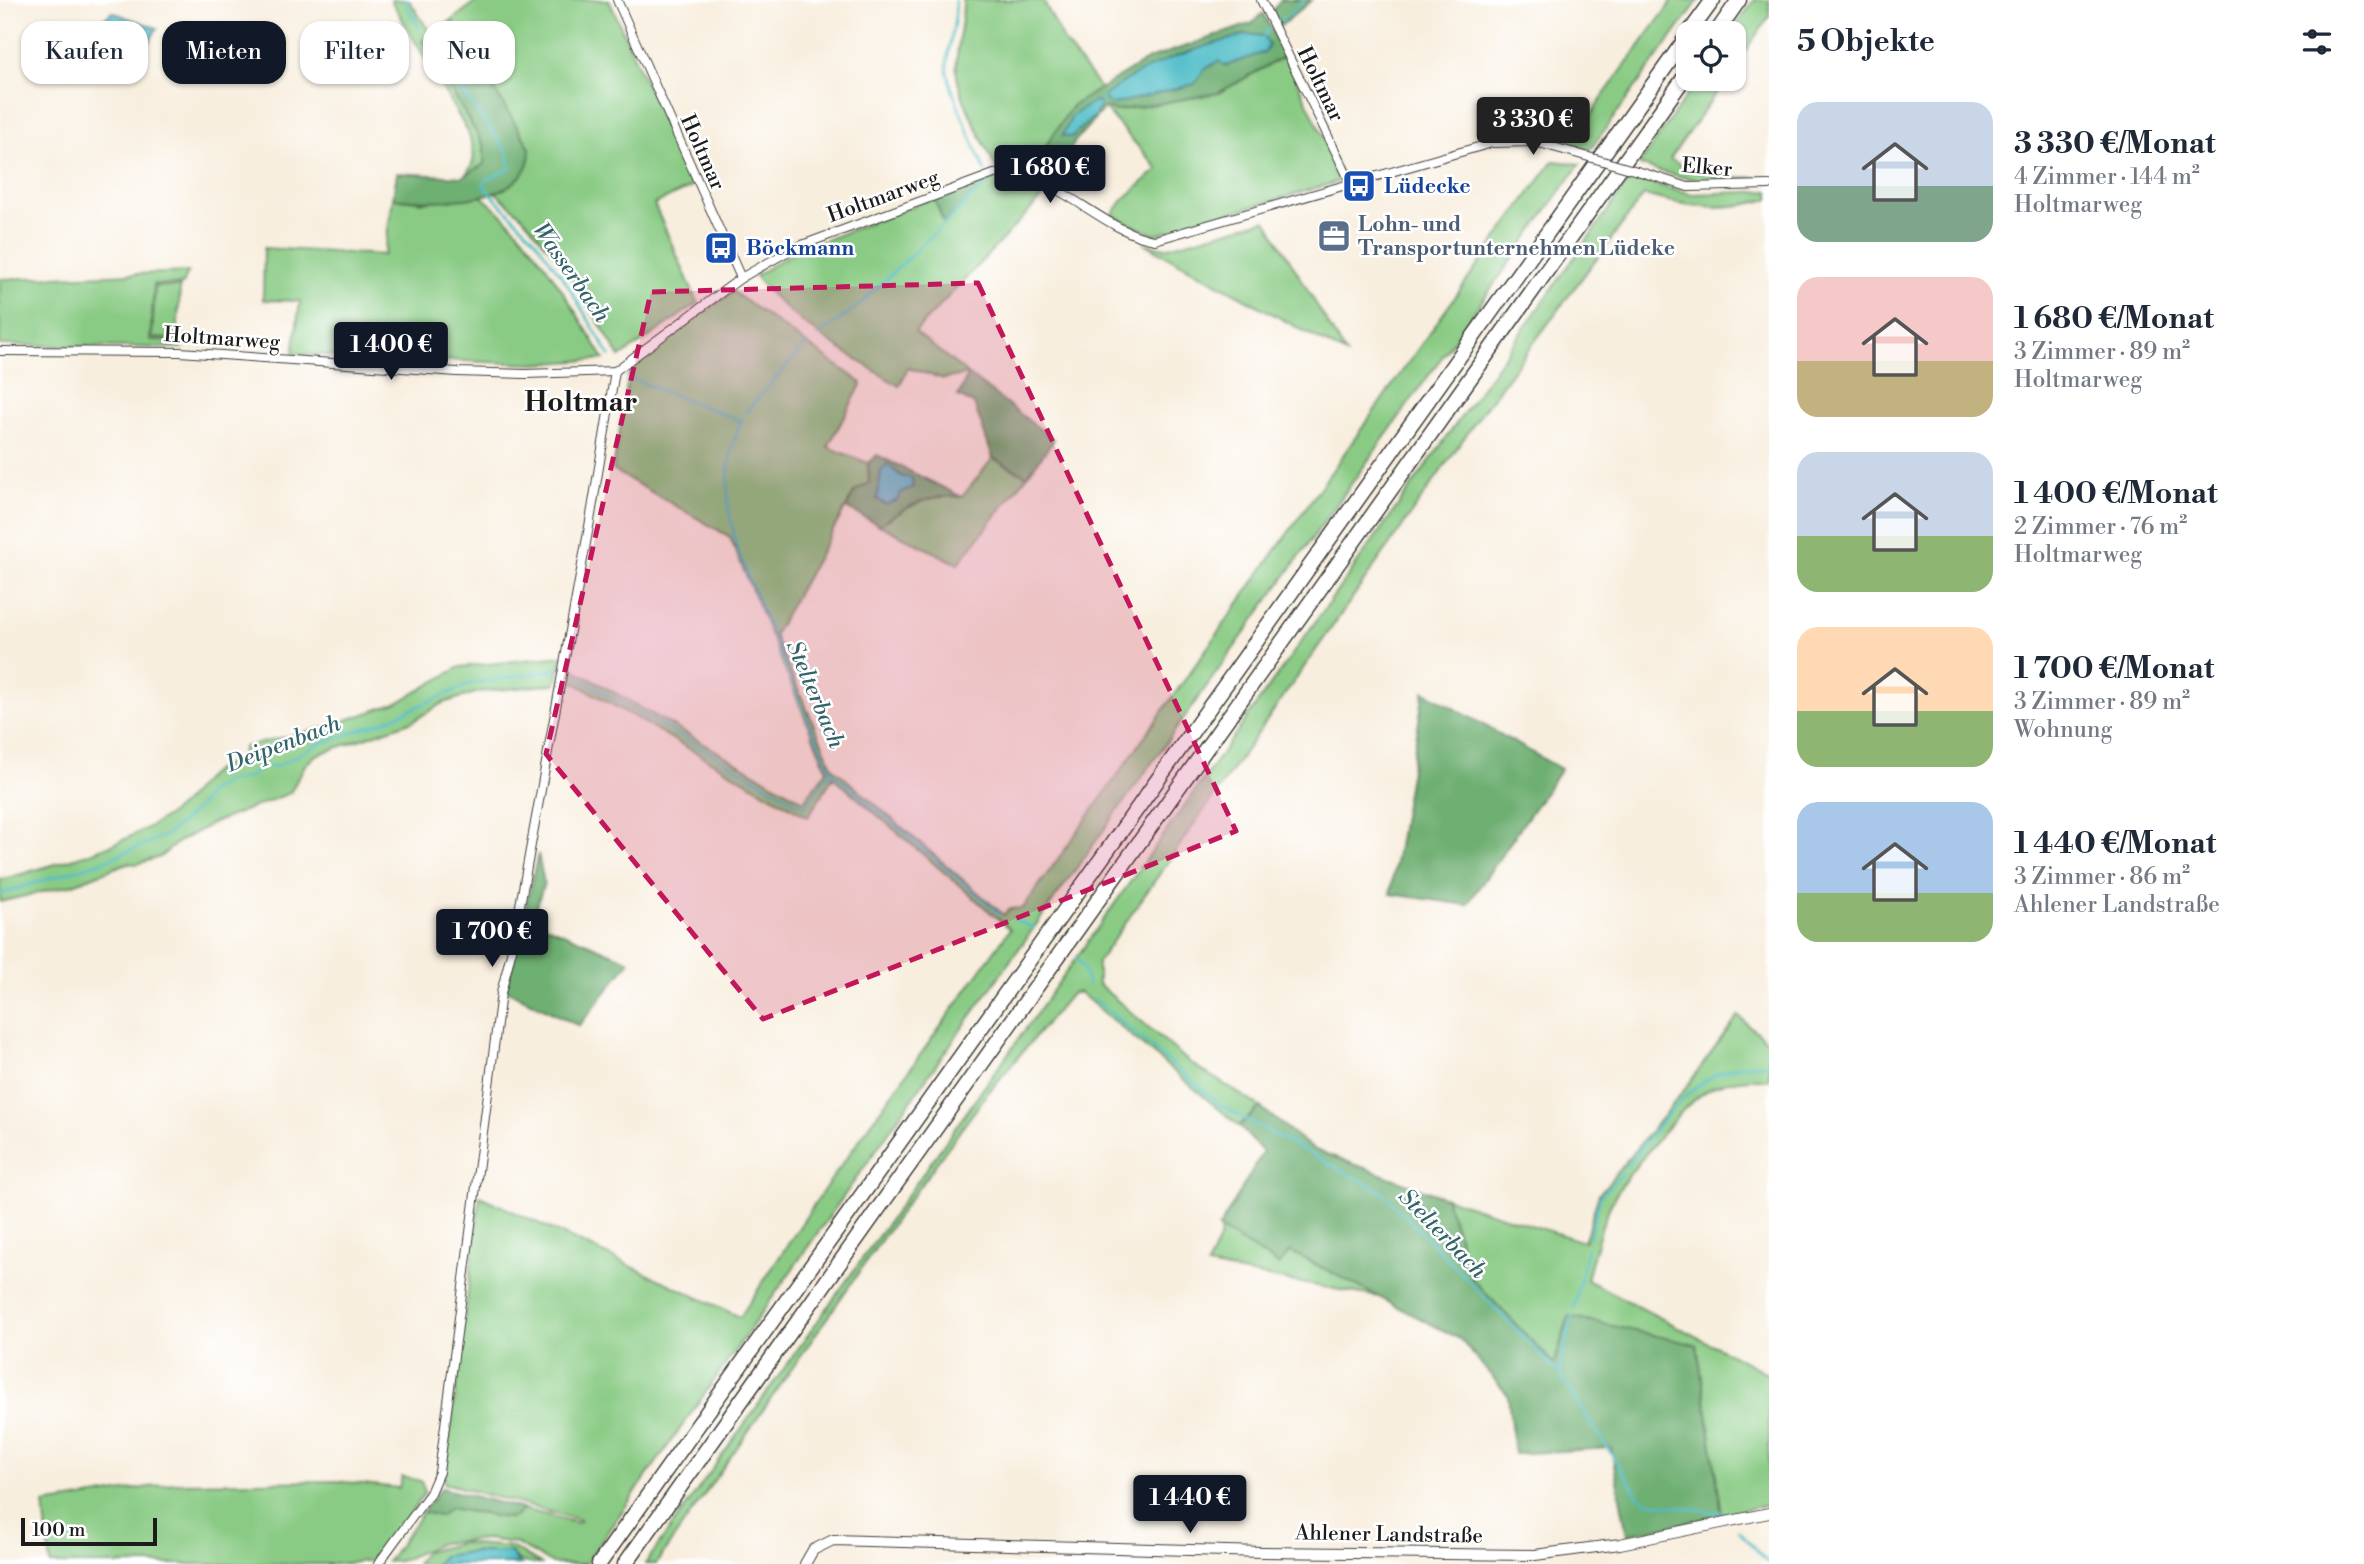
<!DOCTYPE html>
<html lang="de">
<head>
<meta charset="utf-8">
<style>
  body { margin:0; font-family:"Libre Bodoni",serif; background:#f2f2f3; color:#1f2937; height:100vh; display:flex; flex-direction:column; font-size:26px; white-space:nowrap }
  * { box-sizing:border-box; margin:0 }
  p { font-size:23px; color:#747a83 }
  .icon { flex:none; width:38px; height:38px; fill:none; stroke:currentColor; stroke-width:2; stroke-linecap:round; stroke-linejoin:round }
  .map { position:relative; flex:1; overflow:hidden }
  .panel { display:flex; flex-direction:column; background:#fff; width:595px }
  .panel>* { flex:none }
  .banner { position:absolute; left:21px; top:21px; width:665px; height:63px; display:flex; gap:14px }
  .fabs { position:absolute; left:1676px; top:21px; display:grid; gap:14px }
  .fabs a { display:grid; place-items:center; width:70px; height:70px; border-radius:14px; background:#fff; box-shadow:0 2px 5px #0004; font-size:35px }
  .scale { position:absolute; left:21px; bottom:18px; width:136px; box-sizing:border-box; padding-left:7px; border:4px solid #1c1c1c; border-top:0; font-size:19px; line-height:24px; white-space:nowrap; color:#1c1c1c; -webkit-text-stroke:5px #fff; paint-order:stroke }
  .price { position:absolute; translate:-50% -60px; padding:0 16px; border-radius:7px; background:#111827; color:#fff; font-size:23px; line-height:46px; filter:drop-shadow(0 2px 4px #0008) }
  .price::after { content:''; position:absolute; left:50%; top:42px; width:21px; height:16px; margin-left:-10px; background:inherit; clip-path:polygon(0 0,100% 0,50% 100%) }
  .price.on { background:#222; color:#fff }
  ul { padding:0; list-style:none }
  li { display:flex; align-items:center; gap:21px; height:175px; padding:0 28px }
  li span { display:grid; place-items:center; flex:none; width:196px; height:140px; border-radius:21px; color:#555 }
  li>.icon { margin-inline-start:auto }
  span .icon { width:84px; height:84px; fill:#fffc; stroke-width:1 }
  li b { font-size:30px }
  h2 { display:flex; justify-content:space-between; align-items:center; height:84px; padding:0 28px; font-size:30px }
  .chip { padding:0 24px; border-radius:21px; background:#fff; box-shadow:0 2px 5px #0004; font-size:24px; line-height:63px }
  .chip.on { background:#111827; color:#fff }
  main { display:flex; flex:1; min-height:0 }
  .map>svg:first-child { display:block }
  .green { fill:#89cb84; stroke:#527450; stroke-width:2 }
  .forest { fill:#6eaf72; stroke:#456647; stroke-width:2 }
  .water { fill:#4fbdc7; stroke:#366c72; stroke-width:2 }
  .lines { fill:none; stroke-linecap:round; stroke-linejoin:round }
  .stream { stroke:#4fbdc7; stroke-width:2.5 }
  .minor-casing { stroke:#3d3c39; stroke-width:10 }
  .tertiary-casing { stroke:#3d3c39; stroke-width:12 }
  .motorway-casing { stroke:#3d3c39; stroke-width:17 }
  .minor { stroke:#fff; stroke-width:8 }
  .tertiary { stroke:#fff; stroke-width:10 }
  .motorway { stroke:#fff; stroke-width:14 }
  .minor-bridge-casing { stroke:#3d3c39; stroke-width:10; stroke-linecap:butt }
  .minor-bridge { stroke:#fff; stroke-width:8 }
  .marked { fill:#c2185b; fill-opacity:0.2; stroke:#c2185b; stroke-width:5; stroke-dasharray:14 9; stroke-linejoin:round }
  .labels { text-anchor:middle; stroke-width:5; stroke-linejoin:round; paint-order:stroke }
  .street-label { font-size:21px; fill:#1c1c1c; stroke:#fff }
  .transit-label { font-size:21px; font-weight:bold; fill:#164399; stroke:#fff; text-anchor:start }
  .service-label { font-size:21px; font-weight:bold; fill:#4e5e75; stroke:#fff; text-anchor:start }
  .water-label { font-size:23px; font-style:italic; fill:#336469; stroke:#fff }
  .district-label { font-size:28px; font-weight:bold; fill:#1c1c1c; stroke:#fff }
</style>
</head>
<body>
<main>
<div class="map">
<svg width="1769" height="1564" viewBox="0 0 1769 1564">
  <rect width="100%" height="100%" fill="#fff"/>
  <filter id="ink" filterUnits="userSpaceOnUse"><feTurbulence type="fractalNoise" baseFrequency=".0143" numOctaves="2"/><feDisplacementMap in="SourceGraphic" scale="14" xChannelSelector="R" yChannelSelector="G"/><feConvolveMatrix kernelMatrix="1 2 1 2 8 2 1 2 1" color-interpolation-filters="sRGB"/></filter>
  <filter id="wash" filterUnits="userSpaceOnUse"><feTurbulence type="fractalNoise" baseFrequency=".00686" numOctaves="4" result="noise"/><feDisplacementMap in="SourceGraphic" scale="28" xChannelSelector="R" yChannelSelector="G"/><feGaussianBlur stdDeviation="1.57" result="paint"/><feColorMatrix in="noise" values="0 0 0 0 0 0 0 0 0 0 0 0 0 0 0 0 0 1.4 0 .05"/><feComposite in="paint" operator="in"/></filter>
  <g filter="url(#wash)">
    <rect width="100%" height="100%" fill="#f8eede"/>
    <g class="green">
      <path d="M391 0H409L431 34 422 41 484 146V164L463 177C479 162 474 151 468 132Z"/>
      <polygon points="478,0 609,0 692,187 654,204 698,303 620,357 566,269 523,217 495,192 505,189 530,148 452,20"/>
      <path d="M963 0H1043L1065 43 1100 88 1098 92 1072 106 1031 169 1012 163 995 166C985 144 959 97 957 76 954 50 964 26 963 0Z"/>
      <polygon points="1673,0 1699,0 1590,150 1499,130 1516,128 1581,132 1603,96"/>
      <polygon points="1754,0 1769,0 1769,17 1734,67 1734,33 1730,33"/>
      <polygon points="1285,56 1344,180 1157,234 1147,232 1112,215 1123,200 1158,169 1104,108 1116,111 1218,93"/>
      <path d="M1698 79H1726L1670 159C1698 177 1723 178 1757 177 1706 185 1687 180 1639 165Z"/>
      <path d="M1553 161 1580 164 945 1052 585 1564H553L515 1543 486 1539 441 1543 400 1561 387 1562 423 1512 440 1516 449 1508 505 1518 514 1517 523 1509 578 1523 580 1520 444 1483 480 1196 740 1317 823 1191 1010 929 833 777 808 817 568 679 570 667 804 801 827 770 730 537 613 470 630 365 733 292 862 383 828 447 868 463 869 483 855 491 774 635 833 768 1004 915 1009 909 1023 908C1201 660 1373 408 1553 161Z"/>
      <path d="M1009 175 1033 181 1049 190 915 332 968 374 944 379 908 368 899 386C851 356 789 320 755 276L792 253 934 198 944 223 994 177Z"/>
      <path d="M1631 178 1692 194 1769 191V199C1725 212 1687 207 1644 195L1485 408 1098 962V984L1189 1062 1260 1107 1239 1126 1079 992 1071 994 987 1094 900 1213 656 1564H645Z"/>
      <path d="M481 196C536 239 568 300 604 359L533 364 293 354 300 301 263 300 264 248 384 255 393 198 423 202Z"/>
      <polygon points="1266,220 1346,354 1143,243 1165,248"/>
      <polygon points="188,272 183,285 154,284 150,340 179,341 182,348 0,345 0,279"/>
      <polygon points="155,286 180,287 177,339 152,338"/>
      <path d="M993 458 1027 476 958 564 879 525C907 507 928 493 962 497Z"/>
      <path d="M562 656 556 684 479 692 443 703 413 721 316 755 305 765 290 793 213 823 178 842 160 857 137 864 127 863 71 885 0 902V880C57 864 120 848 170 814 199 794 199 772 240 759L244 747 323 728 399 702 460 667Z"/>
      <path d="M1738 1016 1769 1043V1080C1708 1072 1684 1107 1650 1149 1637 1165 1621 1183 1612 1202 1600 1226 1594 1254 1587 1280L1769 1374V1504L1722 1515 1697 1345 1554 1365 1471 1279 1446 1198 1584 1242 1599 1194 1682 1093Z"/>
      <polygon points="1219,1228 1279,1265 1290,1251 1379,1297 1207,1266 1221,1235"/>
      <polygon points="402,1477 421,1481 425,1492 378,1560 337,1564 50,1564 44,1504 174,1483 336,1481 399,1488"/>
      <path d="M461 1543 511 1547 541 1564C516 1564 516 1555 499 1553 482 1550 448 1551 436 1564H416L425 1552Z"/>
    </g>
    <g class="forest">
      <polygon points="1281,0 1312,0 1278,28 1272,12"/>
      <polygon points="1263,13 1285,56 1218,93 1116,111 1104,108 1076,140 1051,181 1031,169 1072,106 1149,59 1253,23"/>
      <path d="M452 20 530 148C532 207 433 203 393 198L397 173 463 177 484 164V146L422 41Z"/>
      <polygon points="994,177 944,223 934,198"/>
      <polygon points="968,374 1054,440 1027,476 993,458 974,404 958,396"/>
      <path d="M877 455 962 497C928 493 907 507 879 525L846 508 855 491 869 483 868 463Z"/>
      <polygon points="1424,691 1561,769 1467,905 1390,894"/>
      <polygon points="538,854 544,883 532,920 630,961 579,1026 506,990"/>
      <polygon points="1260,1107 1313,1149 1446,1198 1472,1279 1554,1364 1569,1316 1697,1345 1722,1515 1627,1535 1611,1448 1514,1454 1508,1395 1460,1339 1290,1251 1279,1265 1219,1228 1263,1152 1239,1126"/>
      <polygon points="441,1488 523,1509 514,1517 505,1518 450,1508 440,1516 423,1512"/>
    </g>
    <g class="water">
      <polygon points="112,12 157,28 150,41 145,44 105,23 104,19"/>
      <path d="M1246 34 1264 36 1269 45 1265 52 1225 66 1218 61 1203 71 1195 84 1111 105 1103 98C1141 63 1197 49 1246 34Z"/>
      <polygon points="1095,101 1101,103 1096,115 1071,137 1062,136 1073,115"/>
      <polygon points="887,464 901,476 912,478 913,487 900,493 898,500 886,505 877,499 881,472"/>
      <polygon points="470,1552 511,1552 515,1560 521,1564 436,1564 443,1556"/>
    </g>
    <g class="lines">
      <g class="stream">
        <polyline points="404,0 419,27"/>
        <path d="M955 0C958 23 946 46 947 70 948 87 977 151 985 171"/>
        <polyline points="1275,23 1289,16 1303,0"/>
        <polyline points="1264,36 1269,29"/>
        <polyline points="431,48 508,153 511,168 486,180 483,186 534,238 566,282 610,356"/>
        <polyline points="1101,103 1103,98"/>
        <polyline points="817,336 858,306 989,181"/>
        <polyline points="627,377 741,421"/>
        <polyline points="745,413 807,343"/>
        <polyline points="742,418 731,451 728,476 728,507 737,549 800,704 831,771 1000,914"/>
        <polyline points="574,675 805,807 831,771"/>
        <polyline points="0,894 104,861 167,835 198,808 210,792 225,782 250,777 262,767 278,766 316,745 382,722 472,683 556,670"/>
        <polyline points="1015,920 1034,928"/>
        <polyline points="1076,958 1083,968 1088,985"/>
        <polyline points="1094,999 1223,1107 1382,1192 1559,1373 1638,1496 1648,1502 1729,1514"/>
        <path d="M1626 1167C1664 1121 1701 1057 1769 1065"/>
        <polyline points="1589,1238 1600,1197 1622,1173"/>
        <polyline points="1574,1308 1587,1249"/>
        <polyline points="1559,1373 1572,1316"/>
        <polyline points="1738,1530 1769,1564"/>
      </g>
    </g>
  </g>
  <g filter="url(#ink)">
    <g class="lines">
      <defs>
        <g id="minor">
          <polyline points="617,0 741,278"/>
          <polyline points="1261,0 1351,183"/>
          <polyline points="1644,173 1688,187 1769,185"/>
          <path d="M0 351 180 352 457 372 525 374 615 371 741 278 794 248 994 174C1051 165 1100 232 1155 240L1492 143 1535 142 1575 153"/>
          <polyline points="378,1564 430,1493 439,1472 501,993 512,949 590,521 615,371"/>
        </g>
        <polyline id="tertiary" points="805,1564 813,1550 833,1540 1263,1552 1535,1555 1620,1544 1769,1513"/>
        <g id="motorway">
          <polyline points="1689,33 1713,0"/>
          <polyline points="1716,33 1739,0"/>
          <polyline points="599,1564 1689,34"/>
          <polyline points="625,1564 1689,71"/>
        </g>
      </defs>
      <use href="#minor" class="minor-casing"/>
      <use href="#tertiary" class="tertiary-casing"/>
      <use href="#motorway" class="motorway-casing"/>
      <use href="#minor" class="minor"/>
      <use href="#tertiary" class="tertiary"/>
      <use href="#motorway" class="motorway"/>
      <defs>
        <polyline id="minor-bridge" points="1575,153 1644,173"/>
      </defs>
      <use href="#minor-bridge" class="minor-bridge-casing"/>
      <use href="#minor-bridge" class="minor-bridge"/>
    </g>
  </g>
  <path class="marked" d="M978 283 1236 831 763 1019 546 754 651 292Z"/>
  <defs>
    <symbol id="bus-square" viewBox="-11 -11 22 22"><rect x="-9" y="-9" width="18" height="18" rx="4" fill="#1a4fb4" stroke="#fff"/><path d="M-5-6H5V4H4V6H2V4H-2V6H-4V4H-5ZM-3.5-4V0h7V-4ZM-3.5 1.2v1.5H-2V1.2ZM2 1.2v1.5H3.5V1.2Z" fill="#fff"/></symbol>
    <symbol id="office-square" viewBox="-11 -11 22 22"><rect x="-9" y="-9" width="18" height="18" rx="4" fill="#5c6f8a" stroke="#fff"/><path d="M-6-3h4V-5.5h4V-3h4V5H-6ZM-1-4.5V-3h2v-1.5ZM-6 0V1H6V0Z" fill="#fff"/></symbol>
  </defs>
  <g fill-rule="evenodd">
    <use href="#bus-square" x="1340" y="167" width="38" height="38"/>
    <use href="#office-square" x="1315" y="217" width="38" height="38"/>
    <use href="#bus-square" x="702" y="229" width="38" height="38"/>
  </g>
  <g class="labels">
    <g class="street-label">
      <text transform="translate(1321 84) rotate(64)" y="7">Holtmar</text>
      <text transform="translate(703 152) rotate(66)" y="7">Holtmar</text>
      <text transform="translate(1707 167) rotate(5)" y="7">Elker</text>
      <text transform="translate(883 196) rotate(-20)" y="7">Holtmarweg</text>
      <text transform="translate(222 338) rotate(4)" y="7">Holtmarweg</text>
      <text transform="translate(1389 1534) rotate(1)" y="7">Ahlener Landstraße</text>
    </g>
    <g class="transit-label">
      <text x="1384" y="193">Lüdecke</text>
      <text x="746" y="255">Böckmann</text>
    </g>
    <g class="service-label">
      <text x="1358" y="231">Lohn- und<tspan x="1358" dy="24">Transportunternehmen Lüdeke</tspan></text>
    </g>
    <g class="water-label">
      <text transform="translate(572 272) rotate(55)" y="8">Wasserbach</text>
      <text transform="translate(816 694) rotate(67)" y="8">Stelterbach</text>
      <text transform="translate(283 743) rotate(-21)" y="8">Deipenbach</text>
      <text transform="translate(1443 1233) rotate(46)" y="8">Stelterbach</text>
    </g>
    <g class="district-label">
      <text x="581" y="411">Holtmar</text>
    </g>
  </g>
</svg>
<div class="fabs">
<a><svg class="icon" aria-label="locate" viewBox="0 0 24 24"><circle cx="12" cy="12" r="6"/><path d="M12 2v4M12 18v4M2 12h4M18 12h4"/></svg></a>
</div>
<div class="scale">100 m</div>
<b class="price on" style="left:1533px;top:157px">3 330 €</b>
<b class="price" style="left:1050px;top:205px">1 680 €</b>
<b class="price" style="left:391px;top:382px">1 400 €</b>
<b class="price" style="left:492px;top:969px">1 700 €</b>
<b class="price" style="left:1190px;top:1535px">1 440 €</b>
<div class="banner">
<a class="chip">Kaufen</a>
<a class="chip on">Mieten</a>
<a class="chip">Filter</a>
<a class="chip">Neu</a>
</div>
</div>
<section class="panel">
<h2>5 Objekte<svg class="icon" aria-label="filters" viewBox="0 0 24 24"><path d="M4 7h16M4 17h16"/><circle cx="9" cy="7" r="2"/><circle cx="15" cy="17" r="2"/></svg></h2>
<ul>
<li><span style="background:linear-gradient(#c9d6e8 60%,#7fa58c 0)"><svg class="icon" aria-label="home" viewBox="0 0 24 24"><path d="M3 11l9-7 9 7M6 9v11h12V9"/></svg></span><div><b>3 330 €/Monat</b><p>4 Zimmer · 144 m²</p><p>Holtmarweg</p></div></li>
<li><span style="background:linear-gradient(#f6c9c9 60%,#c2b280 0)"><svg class="icon" aria-label="home" viewBox="0 0 24 24"><path d="M3 11l9-7 9 7M6 9v11h12V9"/></svg></span><div><b>1 680 €/Monat</b><p>3 Zimmer · 89 m²</p><p>Holtmarweg</p></div></li>
<li><span style="background:linear-gradient(#c9d6e8 60%,#8fb573 0)"><svg class="icon" aria-label="home" viewBox="0 0 24 24"><path d="M3 11l9-7 9 7M6 9v11h12V9"/></svg></span><div><b>1 400 €/Monat</b><p>2 Zimmer · 76 m²</p><p>Holtmarweg</p></div></li>
<li><span style="background:linear-gradient(#ffd9b3 60%,#8fb573 0)"><svg class="icon" aria-label="home" viewBox="0 0 24 24"><path d="M3 11l9-7 9 7M6 9v11h12V9"/></svg></span><div><b>1 700 €/Monat</b><p>3 Zimmer · 89 m²</p><p>Wohnung</p></div></li>
<li><span style="background:linear-gradient(#a9c7e8 65%,#8fb573 0)"><svg class="icon" aria-label="home" viewBox="0 0 24 24"><path d="M3 11l9-7 9 7M6 9v11h12V9"/></svg></span><div><b>1 440 €/Monat</b><p>3 Zimmer · 86 m²</p><p>Ahlener Landstraße</p></div></li>
</ul>
</section>
</main>
</body>
</html>
